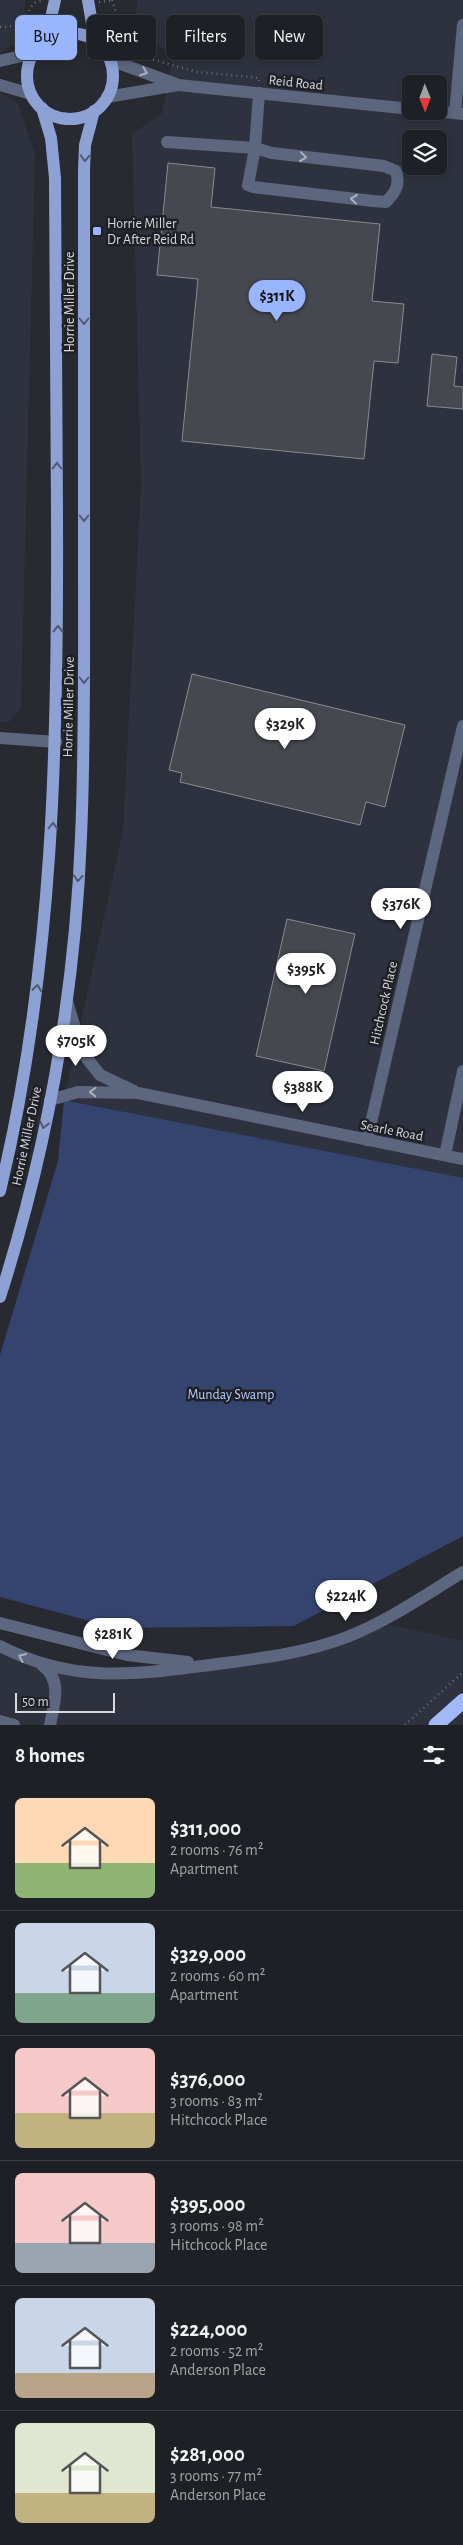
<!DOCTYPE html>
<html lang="en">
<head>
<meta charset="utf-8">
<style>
  body { margin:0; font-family:"Alegreya Sans",sans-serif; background:#25282c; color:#f1f3f6; height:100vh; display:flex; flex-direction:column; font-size:19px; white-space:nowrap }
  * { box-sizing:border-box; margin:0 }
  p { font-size:16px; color:#a0a3a6 }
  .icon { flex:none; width:28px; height:28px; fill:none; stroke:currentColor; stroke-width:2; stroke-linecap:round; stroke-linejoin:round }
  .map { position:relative; height:1725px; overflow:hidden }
  .sheet { display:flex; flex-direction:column; background:#1d2024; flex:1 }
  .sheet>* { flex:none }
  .top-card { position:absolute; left:15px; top:15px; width:434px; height:45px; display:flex; gap:10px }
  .needle { width:32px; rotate:179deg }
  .tools { position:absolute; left:402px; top:75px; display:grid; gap:10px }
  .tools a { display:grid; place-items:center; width:45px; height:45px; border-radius:8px; background:#1d2024; box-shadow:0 2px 8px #0003,0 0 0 1px #3b3e41; font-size:25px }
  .scale { position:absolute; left:15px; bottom:12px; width:100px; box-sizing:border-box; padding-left:5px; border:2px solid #d6d8dc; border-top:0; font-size:14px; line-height:18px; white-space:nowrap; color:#d6d8dc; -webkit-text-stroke:4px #1e2026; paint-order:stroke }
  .price { position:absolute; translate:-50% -42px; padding:0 11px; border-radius:18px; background:#fff; color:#222; font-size:16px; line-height:32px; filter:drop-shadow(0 1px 2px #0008) }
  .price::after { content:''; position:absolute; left:50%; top:30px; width:15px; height:11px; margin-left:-8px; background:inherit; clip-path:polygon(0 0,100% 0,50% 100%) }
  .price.active { background:#99b5fd; color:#111 }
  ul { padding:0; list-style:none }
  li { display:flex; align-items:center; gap:15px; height:125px; padding:0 15px }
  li+li { border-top:1px solid #3b3e41 }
  li span { display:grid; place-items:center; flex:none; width:140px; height:100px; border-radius:8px; color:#555 }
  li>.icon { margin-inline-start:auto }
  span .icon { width:60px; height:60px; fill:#fffc; stroke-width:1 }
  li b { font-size:21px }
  h2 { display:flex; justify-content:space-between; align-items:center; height:60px; padding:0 15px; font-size:21px }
  .pill { padding:0 18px; border-radius:8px; background:#1d2024; box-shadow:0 2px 8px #0003,0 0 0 1px #3b3e41; font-size:18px; line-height:45px }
  .pill.active { background:#99b5fd; color:#111 }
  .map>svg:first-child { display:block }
  .built { fill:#2e323e; fill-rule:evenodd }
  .green { fill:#35446f }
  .building { fill:#45484f; stroke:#888b92 }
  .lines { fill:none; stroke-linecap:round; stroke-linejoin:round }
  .path { stroke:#6a6c71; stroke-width:2.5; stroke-dasharray:1 4; stroke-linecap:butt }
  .minor { stroke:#5c667f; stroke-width:12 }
  .major { stroke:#8da1d4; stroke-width:12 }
  .highway { stroke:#a1b9f6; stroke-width:15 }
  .oneway { stroke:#abb0bb }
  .oneway2 { stroke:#505a74 }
  .poi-dot { fill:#99b5fd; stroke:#1e2026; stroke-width:2 }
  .labels { text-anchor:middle; stroke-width:5; stroke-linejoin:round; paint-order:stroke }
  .street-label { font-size:14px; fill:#d6d8dc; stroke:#1e2026 }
  .poi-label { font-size:14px; fill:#d6d8dc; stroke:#1e2026; text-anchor:start }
  .park-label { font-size:14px; fill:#b7cbfd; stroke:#1e2026 }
</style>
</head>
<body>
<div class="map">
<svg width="463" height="1725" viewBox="0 0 463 1725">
  <rect width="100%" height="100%" fill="#272a30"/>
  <g class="built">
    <polygon points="0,0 25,0 23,38 0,53"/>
    <path d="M137 0H463V1512L360 1161 64 1099 123 831 141 485 132 134 162 113 173 56 135 28ZM411 84H439V111H411ZM411 139H439V166H411Z"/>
    <polygon points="0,92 18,104 35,154 21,708 9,722 0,722"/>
    <polygon points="379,1622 463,1641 463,1725 0,1725 0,1647 83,1673 252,1660"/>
  </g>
  <polygon class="green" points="64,1100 463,1178 463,1536 294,1626 116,1628 0,1597 0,1355 58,1161"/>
  <g class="building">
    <polygon points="168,163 215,168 211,207 380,224 372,301 404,304 398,363 374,361 364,459 182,441 198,279 157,275"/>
    <polygon points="432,354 457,357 454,386 463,387 463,409 427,406"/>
    <polygon points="192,674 405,725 385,807 366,802 360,825 180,782 182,773 169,770"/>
    <polygon points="287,919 355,934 324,1071 256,1056"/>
  </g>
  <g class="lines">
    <g class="path">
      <polyline points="112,0 123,33 154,60 197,72 259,78 259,81"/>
      <polyline points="99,2 111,1"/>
      <path d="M0 27C19 28 24 17 34 3L41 1"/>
      <polyline points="405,1725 463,1672"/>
    </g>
    <g class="minor">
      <polyline points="110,60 176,84"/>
      <polyline points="0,61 34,53"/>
      <polyline points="0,85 31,94"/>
      <polyline points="107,97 178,85 411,109"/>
      <polyline points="434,111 463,114"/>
      <polyline points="455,113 463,25"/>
      <path d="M167 142 255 148 272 153 384 166 396 171C400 185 396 192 386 202L373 201 253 187 248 185 255 148 259 93"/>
      <polyline points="0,738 56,742"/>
      <polyline points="67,1001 82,1052 100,1075 134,1091"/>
      <polyline points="50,1100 78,1092 138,1093 463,1159"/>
      <polyline points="367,1140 463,726"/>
      <polyline points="445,1155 463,1071"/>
      <polyline points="0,1623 127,1655 188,1662"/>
      <path d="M0 1646C75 1685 138 1674 218 1664 263 1658 305 1653 347 1637 388 1621 425 1595 463 1572"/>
      <path d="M42 1665C63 1680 54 1704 50 1725"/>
      <polyline points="0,1721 14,1725"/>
    </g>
    <g class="major">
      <polyline points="88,0 95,41"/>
      <circle cx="70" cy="76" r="43"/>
      <polyline points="46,40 55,0"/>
      <path d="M0 1191C54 969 58 742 57 515 56 403 56 290 55 178L51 138 42 108"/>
      <path d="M0 1297C47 1150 75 992 81 837 85 746 84 655 84 564 84 432 84 301 84 170L85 145 94 111"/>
    </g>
    <polyline class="highway" points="436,1725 463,1701"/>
  </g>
  <defs><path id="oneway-chevron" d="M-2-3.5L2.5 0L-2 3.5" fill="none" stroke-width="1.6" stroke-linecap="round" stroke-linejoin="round" transform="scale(1.25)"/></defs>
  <g class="oneway">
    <use href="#oneway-chevron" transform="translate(144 72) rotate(20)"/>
    <use href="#oneway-chevron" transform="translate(303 157) rotate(6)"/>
    <use href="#oneway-chevron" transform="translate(354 199) rotate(-173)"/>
    <use href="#oneway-chevron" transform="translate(93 1092) rotate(-178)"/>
    <use href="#oneway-chevron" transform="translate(22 1657) rotate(-156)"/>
  </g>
  <g class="oneway2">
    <use href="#oneway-chevron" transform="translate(85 158) rotate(93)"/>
    <use href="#oneway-chevron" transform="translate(84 321) rotate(90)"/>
    <use href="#oneway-chevron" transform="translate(57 466) rotate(-90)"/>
    <use href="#oneway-chevron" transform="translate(84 518) rotate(90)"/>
    <use href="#oneway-chevron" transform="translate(58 629) rotate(-89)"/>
    <use href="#oneway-chevron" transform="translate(84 680) rotate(90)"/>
    <use href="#oneway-chevron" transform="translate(53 826) rotate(-88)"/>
    <use href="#oneway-chevron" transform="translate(78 878) rotate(94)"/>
    <use href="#oneway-chevron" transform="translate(37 988) rotate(-84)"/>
    <use href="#oneway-chevron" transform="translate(44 1125) rotate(103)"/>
  </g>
  <rect class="poi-dot" x="92" y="226" width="10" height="10" rx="2.5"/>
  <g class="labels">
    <g class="street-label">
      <text transform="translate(296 82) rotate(6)" y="5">Reid Road</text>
      <text transform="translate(69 302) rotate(-90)" y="5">Horrie Miller Drive</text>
      <text transform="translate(68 707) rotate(-89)" y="5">Horrie Miller Drive</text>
      <text transform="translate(383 1003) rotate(-77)" y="5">Hitchcock Place</text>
      <text transform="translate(392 1130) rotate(11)" y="5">Searle Road</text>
      <text transform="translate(26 1136) rotate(-78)" y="5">Horrie Miller Drive</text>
    </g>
    <g class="poi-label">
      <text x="107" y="228">Horrie Miller<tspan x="107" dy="16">Dr After Reid Rd</tspan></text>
    </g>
    <g class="park-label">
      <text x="231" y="1399">Munday Swamp</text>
    </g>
  </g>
</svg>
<div class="tools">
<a><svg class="needle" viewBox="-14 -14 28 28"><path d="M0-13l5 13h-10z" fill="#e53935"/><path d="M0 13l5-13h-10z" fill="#a0a3a6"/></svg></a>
<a><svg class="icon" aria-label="layers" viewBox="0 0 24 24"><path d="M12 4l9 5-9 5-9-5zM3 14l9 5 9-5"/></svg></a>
</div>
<div class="scale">50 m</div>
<b class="price active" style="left:277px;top:322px">$311K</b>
<b class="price" style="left:285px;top:750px">$329K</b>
<b class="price" style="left:401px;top:930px">$376K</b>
<b class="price" style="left:306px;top:995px">$395K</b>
<b class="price" style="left:76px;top:1067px">$705K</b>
<b class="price" style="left:303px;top:1113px">$388K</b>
<b class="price" style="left:346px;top:1622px">$224K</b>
<b class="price" style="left:113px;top:1660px">$281K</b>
<div class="top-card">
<a class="pill active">Buy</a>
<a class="pill">Rent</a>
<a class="pill">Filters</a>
<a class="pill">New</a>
</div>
</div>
<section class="sheet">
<h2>8 homes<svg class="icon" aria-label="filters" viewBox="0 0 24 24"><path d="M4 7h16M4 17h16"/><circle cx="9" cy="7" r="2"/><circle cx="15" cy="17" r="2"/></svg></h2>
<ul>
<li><span style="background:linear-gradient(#ffd9b3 65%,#8fb573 0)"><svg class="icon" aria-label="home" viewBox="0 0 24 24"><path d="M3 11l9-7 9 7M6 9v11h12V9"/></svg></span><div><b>$311,000</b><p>2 rooms · 76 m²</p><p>Apartment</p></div></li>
<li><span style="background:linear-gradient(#c9d6e8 70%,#7fa58c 0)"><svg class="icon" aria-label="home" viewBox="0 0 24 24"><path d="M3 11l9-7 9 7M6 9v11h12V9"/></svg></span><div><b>$329,000</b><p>2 rooms · 60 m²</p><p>Apartment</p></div></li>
<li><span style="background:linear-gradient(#f6c9c9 65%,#c2b280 0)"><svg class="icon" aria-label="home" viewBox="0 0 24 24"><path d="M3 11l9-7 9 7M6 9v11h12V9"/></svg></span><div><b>$376,000</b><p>3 rooms · 83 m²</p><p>Hitchcock Place</p></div></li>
<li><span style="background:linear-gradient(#f6c9c9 70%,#9aa5b1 0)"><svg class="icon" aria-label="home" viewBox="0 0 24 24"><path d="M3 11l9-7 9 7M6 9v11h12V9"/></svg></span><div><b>$395,000</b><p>3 rooms · 98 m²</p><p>Hitchcock Place</p></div></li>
<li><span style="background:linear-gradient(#c9d6e8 75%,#b9a48a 0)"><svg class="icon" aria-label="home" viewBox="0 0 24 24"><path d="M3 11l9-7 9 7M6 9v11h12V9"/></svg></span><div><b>$224,000</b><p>2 rooms · 52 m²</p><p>Anderson Place</p></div></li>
<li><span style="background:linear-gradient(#dfe7d0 70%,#c2b280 0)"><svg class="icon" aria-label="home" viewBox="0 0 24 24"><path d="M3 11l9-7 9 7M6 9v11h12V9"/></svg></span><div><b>$281,000</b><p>3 rooms · 77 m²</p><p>Anderson Place</p></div></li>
</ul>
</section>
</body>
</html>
